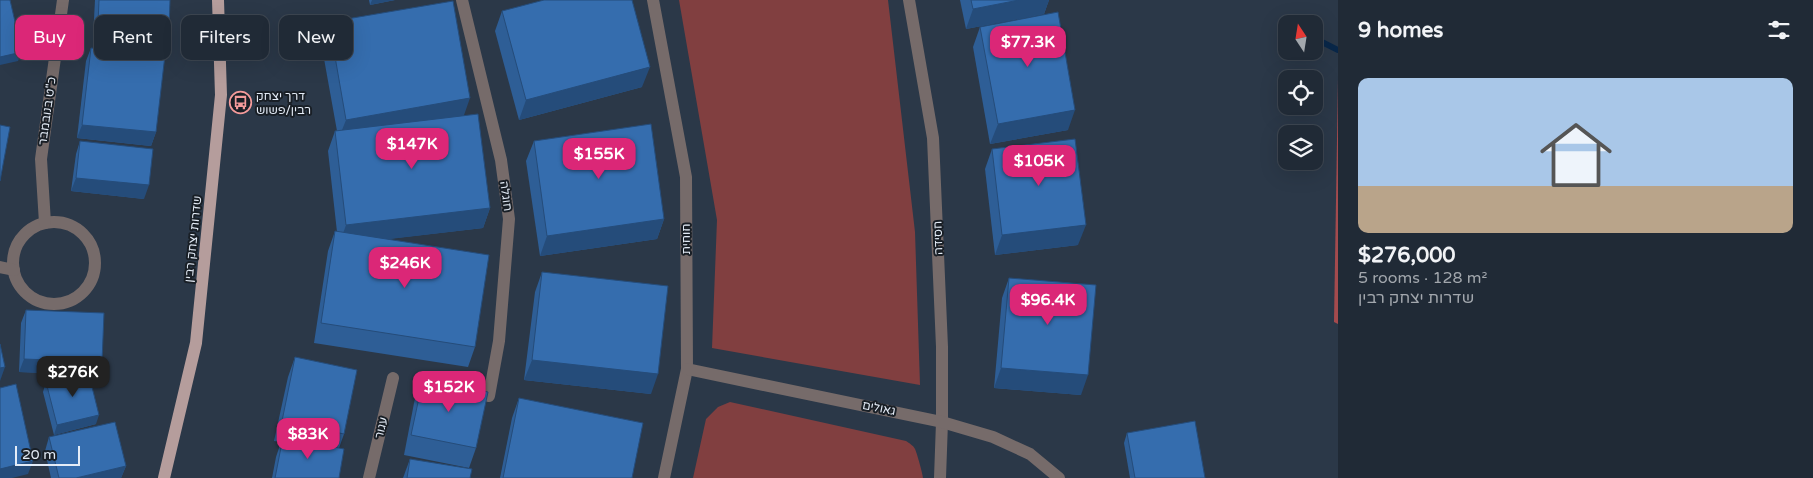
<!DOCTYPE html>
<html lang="en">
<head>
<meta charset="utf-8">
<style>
  body { margin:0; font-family:"Varela Round",Heebo,sans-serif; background:#2d3642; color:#f1f3f6; height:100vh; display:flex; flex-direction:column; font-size:19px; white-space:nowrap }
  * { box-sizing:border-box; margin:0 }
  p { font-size:16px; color:#a2a7ad }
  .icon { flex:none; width:28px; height:28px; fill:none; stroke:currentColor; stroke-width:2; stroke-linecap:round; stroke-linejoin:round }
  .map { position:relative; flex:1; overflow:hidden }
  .sheet { display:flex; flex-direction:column; background:#202a36; width:475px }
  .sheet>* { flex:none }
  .hud { position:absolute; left:15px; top:15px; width:475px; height:45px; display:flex; gap:10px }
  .needle { width:32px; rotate:348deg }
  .fabs { position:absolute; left:1278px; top:15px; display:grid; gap:10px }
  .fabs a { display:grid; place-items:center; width:45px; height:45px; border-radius:10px; background:#202a36; box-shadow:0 5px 20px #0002,0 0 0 1px #3d4651; font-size:25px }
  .scale { position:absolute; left:15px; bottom:12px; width:65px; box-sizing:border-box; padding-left:5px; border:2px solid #e4ecf7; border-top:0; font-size:14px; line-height:18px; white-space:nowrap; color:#e4ecf7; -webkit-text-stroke:4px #191f26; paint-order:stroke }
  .price { position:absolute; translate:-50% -42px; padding:0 11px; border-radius:10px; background:#db2777; color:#fff; font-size:16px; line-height:32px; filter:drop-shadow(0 1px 2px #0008) }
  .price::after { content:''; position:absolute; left:50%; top:30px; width:15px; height:11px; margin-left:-8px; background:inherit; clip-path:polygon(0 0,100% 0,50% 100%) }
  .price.selected { background:#222; color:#fff }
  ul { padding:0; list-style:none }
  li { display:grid; align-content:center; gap:10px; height:265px; padding:0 20px }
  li+li { border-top:1px solid #3d4651 }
  li span { display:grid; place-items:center; height:155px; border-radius:10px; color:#555 }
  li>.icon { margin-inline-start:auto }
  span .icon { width:90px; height:90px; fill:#fffc; stroke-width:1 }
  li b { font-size:21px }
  h2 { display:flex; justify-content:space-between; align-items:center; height:60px; padding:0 20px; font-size:21px }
  .chip { padding:0 18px; border-radius:10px; background:#202a36; box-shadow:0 5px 20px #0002,0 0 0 1px #3d4651; font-size:18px; line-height:45px }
  .chip.selected { background:#db2777; color:#fff }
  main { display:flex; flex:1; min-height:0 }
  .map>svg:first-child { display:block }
  .green { fill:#813f40 }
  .forest { fill:#a44a4d }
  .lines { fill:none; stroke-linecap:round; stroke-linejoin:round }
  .stream { stroke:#092749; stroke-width:6 }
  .street { stroke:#766b6a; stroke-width:12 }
  .primary { stroke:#b59d9c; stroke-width:12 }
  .wall { fill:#2e5e96 }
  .shaded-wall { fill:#254c7a }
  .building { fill:#356dae; stroke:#254c7a }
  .labels { text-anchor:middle; stroke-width:4; stroke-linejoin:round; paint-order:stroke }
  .poi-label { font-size:12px; fill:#e4ecf7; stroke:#191f26; text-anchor:start }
  .street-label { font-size:12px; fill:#e4ecf7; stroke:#191f26 }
</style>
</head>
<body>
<main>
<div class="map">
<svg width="1338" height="478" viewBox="0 0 1338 478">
  <rect width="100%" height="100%" fill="#2b3848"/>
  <g class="green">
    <polygon points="679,0 888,0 915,232 920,385 712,348 717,220"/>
    <path d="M730 402 906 441C909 443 914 446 915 449 917 453 923 475 923 478H693L706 419 718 407Z"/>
  </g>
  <polygon class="forest" points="1338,79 1338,324 1334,322"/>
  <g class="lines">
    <g class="stream">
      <polyline points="1281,22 1286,25"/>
      <polyline points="1314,38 1338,50"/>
    </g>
    <g class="street">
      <polyline points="462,0 501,160 509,219 499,341 489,396"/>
      <polyline points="653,0 686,177 687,369 664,478"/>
      <polyline points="909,0 933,138 942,347 942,422 940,478"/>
      <circle cx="54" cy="263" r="41"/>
      <polyline points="45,223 41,159 63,0"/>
      <polyline points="0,267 14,270"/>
      <polyline points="687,369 942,422 993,437 1030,454 1059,478"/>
      <polyline points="369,478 393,378"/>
    </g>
    <polyline class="primary" points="164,478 196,343 221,95 218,0"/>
  </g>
  <g class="wall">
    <polygon points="95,0 170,0 169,28 164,41 93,38"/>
    <polygon points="369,0 395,0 370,5"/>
    <polygon points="960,0 1049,0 1044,14 966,29"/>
    <polygon points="502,11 642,87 519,120 495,31"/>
    <polygon points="329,22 464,116 490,208 483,228 387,239 475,347 468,367 314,343 328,251 335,231 337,232 328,151 335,131 337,131 321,42"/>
    <polygon points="980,27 1068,130 990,144 973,47"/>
    <polygon points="91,48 156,132 151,146 77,138 86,61"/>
    <polygon points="80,141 144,199 71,191 76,154"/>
    <polygon points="534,141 664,219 657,239 540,256 526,161"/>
    <polygon points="992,149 1078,245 995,255 985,169"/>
    <polygon points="542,272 651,394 524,380 535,292"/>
    <polygon points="1009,278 1081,395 994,388 1002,298"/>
    <polygon points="26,310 102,362 97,375 89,375 96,424 54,435 43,392 46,382 76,374 19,372 21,323"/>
    <polygon points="295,357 344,434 339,448 339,478 272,478 276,457 281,442 274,441 288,377"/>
    <polygon points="423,379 476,448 469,468 404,455 415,398"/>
    <polygon points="519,398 632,478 500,478 512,418"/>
    <polygon points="1127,433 1205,478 1130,478 1124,443"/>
    <polygon points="49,437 126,466 121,478 51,478 45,451"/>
    <polygon points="410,459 470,478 403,478"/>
  </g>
  <g class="shaded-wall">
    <polygon points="372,0 395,0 370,5"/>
    <polygon points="1019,0 1049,0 1044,14 966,29 973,9"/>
    <polygon points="98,24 169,28 164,41 93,38"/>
    <polygon points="22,52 18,61 0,65 0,57"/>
    <polygon points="650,67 642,87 519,120 526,100"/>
    <polygon points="470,98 463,118 338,140 346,120"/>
    <polygon points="1075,110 1068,130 990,144 998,124"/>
    <polygon points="82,125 156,132 151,146 77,138"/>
    <polygon points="76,178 149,185 144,199 71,191"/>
    <polygon points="490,208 483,228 339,245 346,225"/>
    <polygon points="664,219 657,239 540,256 547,236"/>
    <polygon points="1086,225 1078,245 995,255 1002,235"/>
    <polygon points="24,359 102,362 97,375 19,372"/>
    <polygon points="532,360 658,374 651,394 524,380"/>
    <polygon points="5,367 0,381 0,368"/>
    <polygon points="1001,368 1088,375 1081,395 994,388"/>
    <polygon points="99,415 96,424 54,435 57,425"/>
    <polygon points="33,461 28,474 12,478 0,478 0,469"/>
    <polygon points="126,466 121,478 76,478"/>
  </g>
  <g class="building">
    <polygon points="0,0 10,0 22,52 0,57"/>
    <polygon points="99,0 170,0 169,28 98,24"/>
    <polygon points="544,0 632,0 650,67 526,100 502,11"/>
    <polygon points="971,0 1019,0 973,9"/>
    <polygon points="453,1 470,98 346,120 329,22"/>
    <polygon points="1058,12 1075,110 998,124 980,27"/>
    <polygon points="91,48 165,55 156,132 82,125"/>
    <polygon points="478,114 490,208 346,225 335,131"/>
    <polygon points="651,124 664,219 547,236 534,141"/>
    <polygon points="0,125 10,127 0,181"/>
    <polygon points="1075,139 1086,225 1002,235 992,149"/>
    <polygon points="80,141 153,149 149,185 76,178"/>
    <polygon points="335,231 489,255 475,347 321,323"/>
    <polygon points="542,272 668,286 658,374 532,360"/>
    <polygon points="1009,278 1096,285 1088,375 1001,368"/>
    <polygon points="26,310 104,313 102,362 24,359"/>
    <polygon points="0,344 5,367 0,368"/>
    <polygon points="295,357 357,370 344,434 282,421"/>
    <polygon points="88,371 99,415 57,425 46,382"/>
    <polygon points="423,379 488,392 476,448 411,435"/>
    <polygon points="16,384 33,461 0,469 0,388"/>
    <polygon points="519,398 643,423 632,478 503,478"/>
    <polygon points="1195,421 1205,478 1135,478 1127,433"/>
    <polygon points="115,422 126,466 76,478 59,478 49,437"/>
    <polygon points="283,437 344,449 339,478 275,478"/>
    <polygon points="410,459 472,469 470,478 407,478"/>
  </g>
  <defs>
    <symbol id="bus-ring" viewBox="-11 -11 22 22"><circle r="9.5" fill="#191f26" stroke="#f59b9b" stroke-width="1.5"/><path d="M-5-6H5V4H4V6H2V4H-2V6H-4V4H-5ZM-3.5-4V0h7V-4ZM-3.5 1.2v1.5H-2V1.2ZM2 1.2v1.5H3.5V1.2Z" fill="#f59b9b"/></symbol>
  </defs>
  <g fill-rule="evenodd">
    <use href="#bus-ring" x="228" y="90" width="25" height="25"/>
  </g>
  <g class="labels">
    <g class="poi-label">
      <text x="256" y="100">דרך יצחק<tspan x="256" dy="14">רבין/פשוש</tspan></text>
    </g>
    <g class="street-label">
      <text transform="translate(47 111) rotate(-82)" y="4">כ"ט בנובמבר</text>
      <text transform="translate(506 196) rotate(82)" y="4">חוגלה</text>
      <text transform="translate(938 238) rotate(-92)" y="4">חסידה</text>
      <text transform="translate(193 239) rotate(-84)" y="4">שדרות יצחק רבין</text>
      <text transform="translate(686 239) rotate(-90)" y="4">חוחית</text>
      <text transform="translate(879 408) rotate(11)" y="4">גאולים</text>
      <text transform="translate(381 428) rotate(-76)" y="4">עגור</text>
    </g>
  </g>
</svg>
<div class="fabs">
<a><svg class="needle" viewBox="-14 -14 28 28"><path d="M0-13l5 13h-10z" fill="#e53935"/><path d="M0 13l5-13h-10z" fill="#a2a7ad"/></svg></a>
<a><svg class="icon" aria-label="locate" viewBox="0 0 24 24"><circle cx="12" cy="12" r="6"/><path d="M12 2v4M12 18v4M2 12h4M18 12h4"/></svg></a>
<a><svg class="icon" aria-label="layers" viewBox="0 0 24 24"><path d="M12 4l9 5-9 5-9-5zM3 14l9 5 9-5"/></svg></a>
</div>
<div class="scale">20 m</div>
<b class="price" style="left:1028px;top:68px">$77.3K</b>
<b class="price" style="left:412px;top:170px">$147K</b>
<b class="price" style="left:599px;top:180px">$155K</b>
<b class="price" style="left:1039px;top:187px">$105K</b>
<b class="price" style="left:405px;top:289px">$246K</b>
<b class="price" style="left:1048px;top:326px">$96.4K</b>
<b class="price selected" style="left:73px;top:398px">$276K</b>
<b class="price" style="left:449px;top:413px">$152K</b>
<b class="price" style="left:308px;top:460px">$83K</b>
<div class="hud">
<a class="chip selected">Buy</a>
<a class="chip">Rent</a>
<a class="chip">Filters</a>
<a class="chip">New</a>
</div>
</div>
<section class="sheet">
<h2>9 homes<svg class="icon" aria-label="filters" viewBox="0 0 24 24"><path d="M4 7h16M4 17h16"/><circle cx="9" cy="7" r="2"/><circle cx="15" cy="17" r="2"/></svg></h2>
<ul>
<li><span style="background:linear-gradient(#a9c7e8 70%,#b9a48a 0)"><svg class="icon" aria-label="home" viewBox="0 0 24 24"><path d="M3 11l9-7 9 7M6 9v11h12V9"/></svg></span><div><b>$276,000</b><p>5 rooms · 128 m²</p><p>שדרות יצחק רבין</p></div></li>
</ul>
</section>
</main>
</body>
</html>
